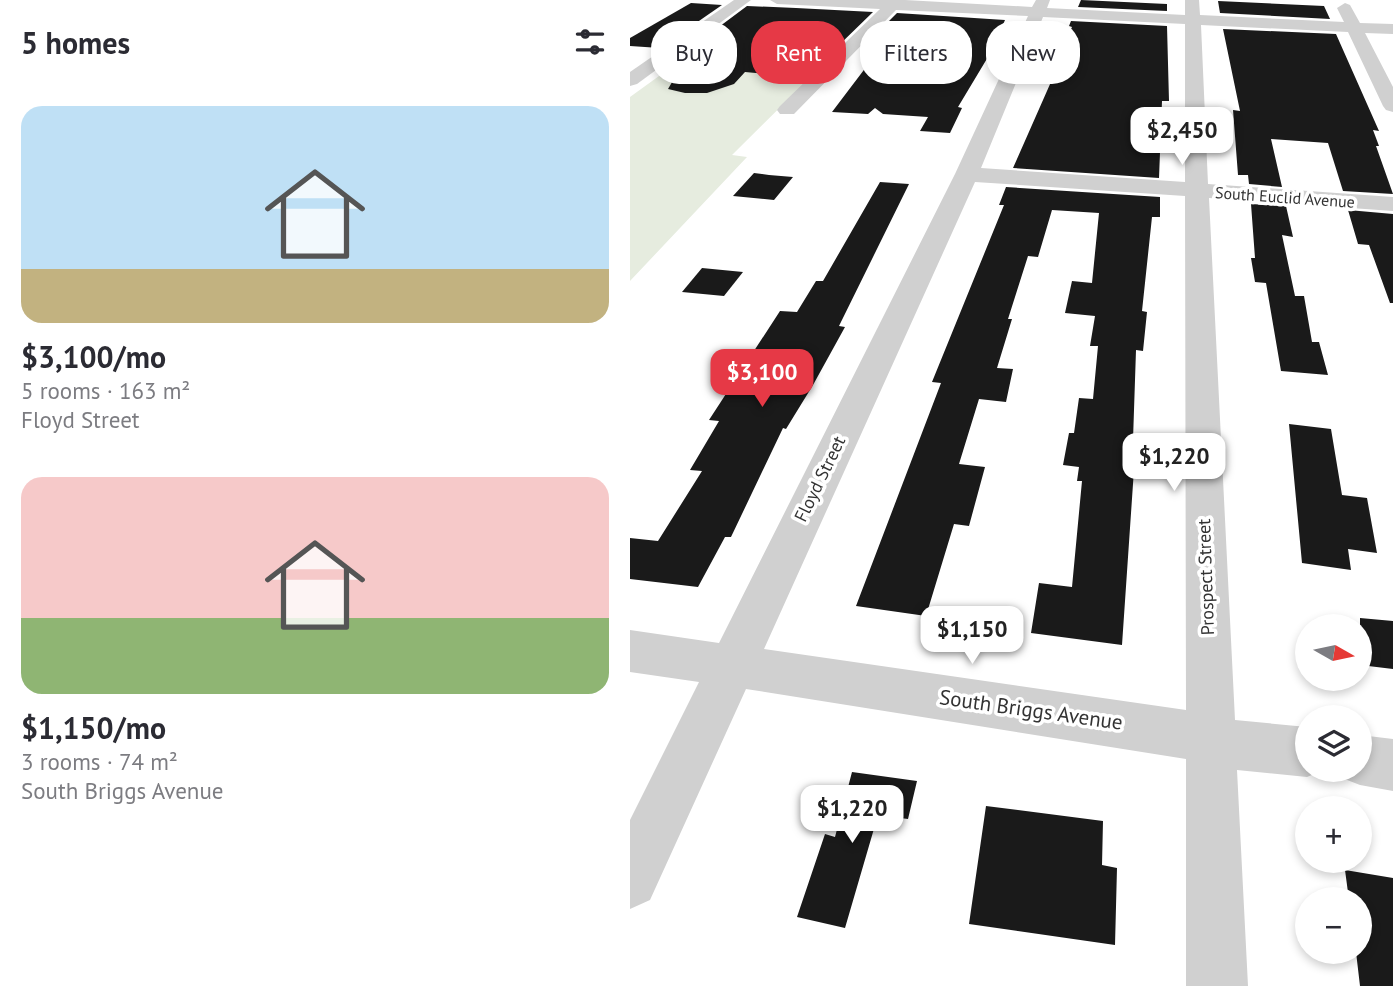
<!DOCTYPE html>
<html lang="en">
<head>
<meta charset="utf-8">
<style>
  body { margin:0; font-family:"PT Sans",sans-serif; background:#f2f2f3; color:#2b2b33; height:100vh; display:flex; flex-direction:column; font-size:26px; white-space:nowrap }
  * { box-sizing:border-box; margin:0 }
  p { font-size:23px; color:#7c7c81 }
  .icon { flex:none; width:38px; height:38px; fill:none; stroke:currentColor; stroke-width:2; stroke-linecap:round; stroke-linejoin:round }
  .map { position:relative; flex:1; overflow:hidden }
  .drawer { display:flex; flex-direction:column; background:#fff; width:630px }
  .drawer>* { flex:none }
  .banner { position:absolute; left:21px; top:21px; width:637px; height:63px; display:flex; gap:14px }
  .needle { width:46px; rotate:99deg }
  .fabs { position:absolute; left:665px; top:614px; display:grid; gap:14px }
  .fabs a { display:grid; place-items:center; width:77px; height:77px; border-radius:50%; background:#fff; box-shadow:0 4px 10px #0003; font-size:35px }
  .price { position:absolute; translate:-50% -60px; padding:0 16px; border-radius:14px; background:#fff; color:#222; font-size:23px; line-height:46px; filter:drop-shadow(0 2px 4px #0008) }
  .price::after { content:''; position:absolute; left:50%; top:42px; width:21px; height:16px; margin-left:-10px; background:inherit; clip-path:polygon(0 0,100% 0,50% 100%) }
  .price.current { background:#e63946; color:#fff }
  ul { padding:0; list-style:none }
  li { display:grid; align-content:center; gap:14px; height:371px; padding:0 21px }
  li span { display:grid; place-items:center; height:217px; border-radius:21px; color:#555 }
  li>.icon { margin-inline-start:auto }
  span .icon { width:126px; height:126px; fill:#fffc; stroke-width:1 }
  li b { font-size:30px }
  h2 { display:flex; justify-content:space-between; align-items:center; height:84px; padding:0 21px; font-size:30px }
  .chip { padding:0 24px; border-radius:28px; background:#fff; box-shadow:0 4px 10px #0003; font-size:24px; line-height:63px }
  .chip.current { background:#e63946; color:#fff }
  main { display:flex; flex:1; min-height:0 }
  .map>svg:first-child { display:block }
  .green { fill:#e6ecdf }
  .building { fill:#1a1a1a }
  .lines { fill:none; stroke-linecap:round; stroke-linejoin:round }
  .minor { fill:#d0d0d0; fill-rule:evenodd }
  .labels { text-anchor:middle; stroke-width:7; stroke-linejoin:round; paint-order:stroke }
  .far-street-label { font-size:16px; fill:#333; stroke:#fff }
  .street-label { font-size:18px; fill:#333; stroke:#fff }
  .near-street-label { font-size:21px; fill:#333; stroke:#fff }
</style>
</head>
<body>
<main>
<section class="drawer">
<h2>5 homes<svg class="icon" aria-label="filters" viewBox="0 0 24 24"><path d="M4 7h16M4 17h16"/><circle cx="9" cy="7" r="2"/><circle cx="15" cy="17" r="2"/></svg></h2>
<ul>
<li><span style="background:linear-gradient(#bfe0f5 75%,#c2b280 0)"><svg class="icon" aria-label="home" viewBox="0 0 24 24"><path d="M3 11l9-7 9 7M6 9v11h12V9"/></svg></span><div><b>$3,100/mo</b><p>5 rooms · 163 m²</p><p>Floyd Street</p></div></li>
<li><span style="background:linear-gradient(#f6c9c9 65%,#8fb573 0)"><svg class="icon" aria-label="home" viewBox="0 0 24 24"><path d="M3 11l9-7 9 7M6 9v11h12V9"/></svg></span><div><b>$1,150/mo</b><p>3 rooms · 74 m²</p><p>South Briggs Avenue</p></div></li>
</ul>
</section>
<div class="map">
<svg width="763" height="986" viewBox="0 0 763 986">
  <rect width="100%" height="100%" fill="#fff"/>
  <polygon class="green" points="130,56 198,60 102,155 117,157 0,281 0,97 47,63 116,67"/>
  <g class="building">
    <polygon points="451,0 537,4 537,11 448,7"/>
    <polygon points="588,1 694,6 700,19 590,13"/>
    <polygon points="61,3 92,5 30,48 0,46 0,38"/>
    <polygon points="117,6 166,8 243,12 206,48 180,47 149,75 115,72 104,84 77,93 55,93 38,89 48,72 78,51 58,50"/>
    <polygon points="267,13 375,20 361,52 328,107 332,108 320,133 290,131 298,117 253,114 245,108 238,114 202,112 249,50 231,49"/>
    <polygon points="441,21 537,26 539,101 532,101 529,178 383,168 428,66 424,65 442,27 439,26"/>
    <polygon points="593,29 706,34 749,131 743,130 749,146 746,146 763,194 713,191 698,143 641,139 652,187 619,184 618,175 608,175 603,110 610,111"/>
    <polygon points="124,173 139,175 163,177 144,200 103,196"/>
    <polygon points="250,182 279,184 209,326 215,327 183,385 156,429 153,428 101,537 95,537 68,587 0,579 0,538 28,541 72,471 60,470 89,421 79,420 150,311 167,312 186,281 193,281"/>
    <polygon points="376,187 530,197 530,217 522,217 512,311 517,312 513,351 506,350 503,440 506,440 492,645 401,633 409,583 442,587 452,481 447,481 449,467 433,465 439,433 444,433 449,398 463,399 468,346 460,346 465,316 435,313 442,281 462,283 469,213 422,210 408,257 398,256 378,319 382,319 367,368 383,369 376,402 349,399 329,464 355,467 339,526 324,524 296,616 226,606 311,383 302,382 374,205 369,205"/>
    <polygon points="621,204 656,206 663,237 652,235 665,296 674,296 682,342 689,342 698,375 651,371 636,283 625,282 621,258 625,258"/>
    <polygon points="718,210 763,214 763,303 760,303 739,245 728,244"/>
    <polygon points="72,268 113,272 94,296 52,292"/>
    <polygon points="659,424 701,429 712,495 737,498 747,553 718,549 721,570 672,563"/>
    <polygon points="730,618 763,621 763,669 730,665"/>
    <polygon points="222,772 287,781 278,819 248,815 215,928 167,917 195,834 205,837"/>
    <polygon points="356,806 473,821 472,865 487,868 485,945 339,924"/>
    <polygon points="715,870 763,878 763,986 730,986 726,952 730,952 730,900 719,900"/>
  </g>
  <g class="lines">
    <g class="minor">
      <polygon points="104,0 121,0 7,84 0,86 0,72"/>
      <path d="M140 0H275L402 7 406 0H420L417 8 555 15V0H569L570 15 714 22 707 8 715 3 720 5 730 23 763 24V34L735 33 763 87V112L756 110 753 106 718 32 571 25 578 184 763 197V211L579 198 605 720 677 727V770H694L677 777 607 770 618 986H556V759L116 689 20 900 0 909V820L69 682 0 672V630L89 643 325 174 398 16 266 10 164 114H150L147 110 150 106 250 9 147 4ZM413 17 555 24V182L351 168ZM345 182 555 196 556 710 134 649Z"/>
      <polygon points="730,735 763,739 763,791 730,785 712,778 708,770 730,770"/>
    </g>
  </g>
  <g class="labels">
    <g class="far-street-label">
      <text transform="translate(655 197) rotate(4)" y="6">South Euclid Avenue</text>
    </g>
    <g class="street-label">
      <text transform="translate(190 479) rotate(-64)" y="6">Floyd Street</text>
      <text transform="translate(576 577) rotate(-92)" y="6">Prospect Street</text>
    </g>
    <g class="near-street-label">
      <text transform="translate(401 710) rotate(8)" y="7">South Briggs Avenue</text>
    </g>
  </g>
</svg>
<div class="fabs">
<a><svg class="needle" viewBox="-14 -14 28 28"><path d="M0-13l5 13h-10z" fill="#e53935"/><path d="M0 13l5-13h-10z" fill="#7c7c81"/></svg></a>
<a><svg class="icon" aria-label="layers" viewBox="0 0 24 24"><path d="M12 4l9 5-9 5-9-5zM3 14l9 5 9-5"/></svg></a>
<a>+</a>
<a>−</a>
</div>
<b class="price" style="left:552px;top:167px">$2,450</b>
<b class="price current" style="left:132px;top:409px">$3,100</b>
<b class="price" style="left:544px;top:493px">$1,220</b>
<b class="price" style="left:342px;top:666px">$1,150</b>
<b class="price" style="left:222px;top:845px">$1,220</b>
<div class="banner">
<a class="chip">Buy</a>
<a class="chip current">Rent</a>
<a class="chip">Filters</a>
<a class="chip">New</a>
</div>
</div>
</main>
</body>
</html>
